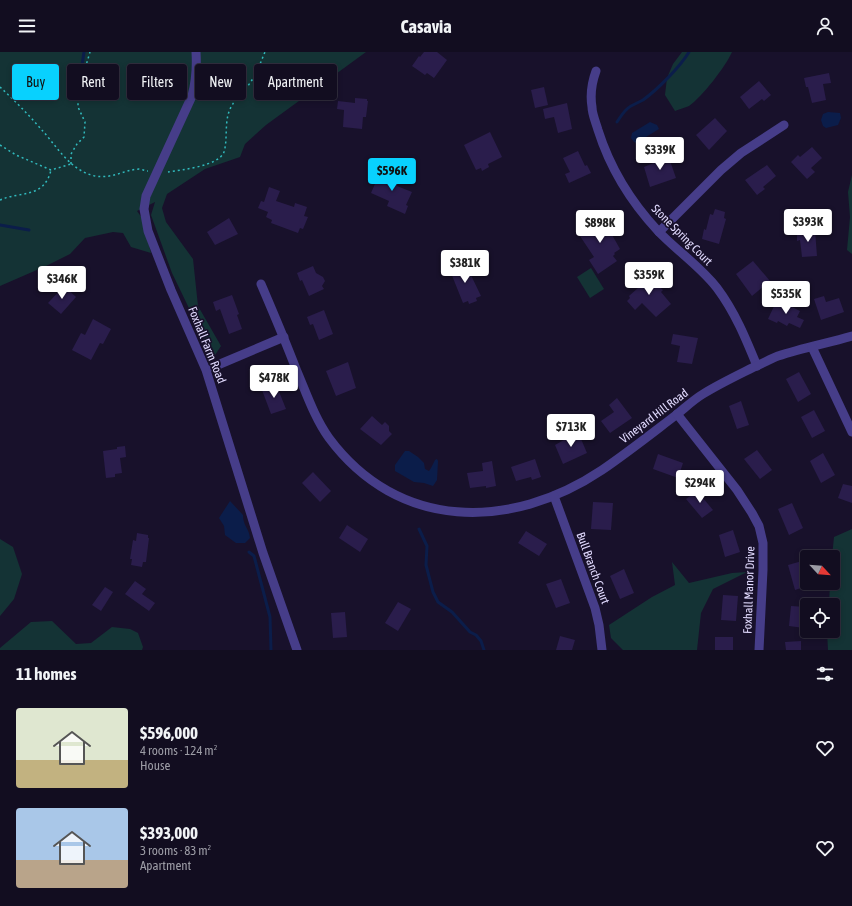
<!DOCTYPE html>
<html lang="en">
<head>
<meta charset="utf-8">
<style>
  body { margin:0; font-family:"Asap Condensed",sans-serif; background:#1b1629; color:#f1f3f6; height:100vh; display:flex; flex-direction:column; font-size:15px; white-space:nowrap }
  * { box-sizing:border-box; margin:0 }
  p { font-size:13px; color:#9c9ca5 }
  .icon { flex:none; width:22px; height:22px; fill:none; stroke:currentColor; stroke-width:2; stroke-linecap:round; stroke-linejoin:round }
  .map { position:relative; height:598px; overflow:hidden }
  .sheet { display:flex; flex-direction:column; background:#120d20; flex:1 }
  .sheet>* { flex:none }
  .guide { position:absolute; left:12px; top:12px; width:400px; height:36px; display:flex; gap:8px }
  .needle { width:26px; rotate:116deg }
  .controls { position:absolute; left:800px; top:498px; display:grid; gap:8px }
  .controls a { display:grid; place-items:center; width:40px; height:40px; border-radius:4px; background:#120d20; box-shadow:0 2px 6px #0003,0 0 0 1px #312d3e; font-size:20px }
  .price { position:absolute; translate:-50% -34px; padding:0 9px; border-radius:4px; background:#fff; color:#222; font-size:13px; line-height:26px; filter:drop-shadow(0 1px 2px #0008) }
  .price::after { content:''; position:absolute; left:50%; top:24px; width:12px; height:9px; margin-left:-6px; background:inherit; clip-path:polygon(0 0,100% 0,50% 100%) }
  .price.current { background:#08d1fe; color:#111 }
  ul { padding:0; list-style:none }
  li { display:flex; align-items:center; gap:12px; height:100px; padding:0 16px }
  li span { display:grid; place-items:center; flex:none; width:112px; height:80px; border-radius:4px; color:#555 }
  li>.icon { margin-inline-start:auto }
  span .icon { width:48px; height:48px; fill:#fffc; stroke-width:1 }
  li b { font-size:17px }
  h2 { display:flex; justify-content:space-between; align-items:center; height:48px; padding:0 16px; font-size:17px }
  .tag { padding:0 14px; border-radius:4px; background:#120d20; box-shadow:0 2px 6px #0003,0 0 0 1px #312d3e; font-size:14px; line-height:36px }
  .tag.current { background:#08d1fe; color:#111 }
  header { display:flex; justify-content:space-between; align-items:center; height:52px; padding:0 16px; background:#120d20; font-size:18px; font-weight:700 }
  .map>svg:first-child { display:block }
  .green { fill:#143335 }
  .water { fill:#0b1d4a }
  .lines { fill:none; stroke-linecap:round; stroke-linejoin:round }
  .stream { stroke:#0b1d4a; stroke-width:3 }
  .building { fill:#2a1d4c }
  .path { stroke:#31babd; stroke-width:1.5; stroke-dasharray:2 3; stroke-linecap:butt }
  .minor { stroke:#463d89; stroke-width:9 }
  .labels { text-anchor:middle; stroke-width:3.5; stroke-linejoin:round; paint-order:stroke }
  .street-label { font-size:12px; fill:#e2dbff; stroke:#18112b }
</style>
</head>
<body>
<header><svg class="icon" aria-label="menu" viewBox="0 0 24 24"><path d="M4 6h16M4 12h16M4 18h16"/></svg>Casavia<svg class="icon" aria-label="person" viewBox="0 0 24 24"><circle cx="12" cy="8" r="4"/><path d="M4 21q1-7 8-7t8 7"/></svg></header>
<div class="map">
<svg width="852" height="598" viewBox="0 0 852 598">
  <rect width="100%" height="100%" fill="#18112b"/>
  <g class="green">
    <polygon points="0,0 366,0 266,73 245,92 240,105 205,117 167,142 162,156 166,170 193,207 198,254 221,294 213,306 172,221 151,163 155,150 137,159 142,166 151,201 131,195 123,181 113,180 85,186 70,202 46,214 0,234"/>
    <path d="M682 0H732C726 14 702 45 689 54 685 56 679 57 675 59L665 43 667 26 673 12Z"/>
    <polygon points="852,123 852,202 847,198 850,165 848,140"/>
    <polygon points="591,216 604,237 590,246 577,225"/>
    <polygon points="852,477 852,598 828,598 827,579 833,579 833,553 829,553 830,531 833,531 832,505 834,485"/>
    <polygon points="0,487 13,495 22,522 14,547 0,564"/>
    <polygon points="672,510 689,531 732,521 747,520 713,537 701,561 697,598 623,598 611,586 609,573 652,545 675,533"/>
    <polygon points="52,569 76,592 91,591 112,575 130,577 138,581 143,595 142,598 0,598 0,596 31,570"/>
  </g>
  <g class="water">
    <polygon points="828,60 840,61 841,66 838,73 826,76 823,74 821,68 823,62"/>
    <polygon points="650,70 657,73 659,77 636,91 634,90 631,86 632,81"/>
    <polygon points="405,399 409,399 418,405 424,411 425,417 429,419 431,416 435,408 437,407 438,409 437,428 433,434 424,431 414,430 395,419 395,413"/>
    <path d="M230 449 243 463C243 474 249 476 250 486L245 491H236L225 483 224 474 219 466Z"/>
  </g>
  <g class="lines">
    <g class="stream">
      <polyline points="80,27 84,0"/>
      <path d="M617 70C621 64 625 57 631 54 635 52 639 50 643 48 657 38 680 15 689 0"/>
      <polyline points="0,173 29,178"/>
      <polyline points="419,477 427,494 426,513 433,540 438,550 452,560 470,580 476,583 481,589 484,598"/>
      <polyline points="249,500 254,504 270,565 271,598"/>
    </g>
  </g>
  <g class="building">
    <polygon points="424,0 437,0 447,8 434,26 427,21 425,23 412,14 419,4 420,5"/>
    <polygon points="829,21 831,31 823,32 826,48 812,51 808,35 806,35 804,26"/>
    <polygon points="759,29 771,43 764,49 762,47 749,57 740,45"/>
    <polygon points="544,35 548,53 535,56 531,38"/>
    <polygon points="355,46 367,47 367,49 368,49 366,65 363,65 362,77 343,75 344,58 337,57 338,49 355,51"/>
    <polygon points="567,51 572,77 558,81 554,65 545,67 543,57"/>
    <polygon points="715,66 727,79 709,98 696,83"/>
    <polygon points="490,80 502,105 488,112 489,115 482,119 481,116 476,118 464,93"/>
    <polygon points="812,95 822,106 811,116 815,120 807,127 791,110 798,103 800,105"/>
    <polygon points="578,99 585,114 587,113 591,121 569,131 565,122 570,120 563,106"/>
    <polygon points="667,100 676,126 650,135 644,115 658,109 656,103"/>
    <polygon points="767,113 776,124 763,135 765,137 757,143 745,128"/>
    <polygon points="381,118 400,126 397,134 412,140 406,153 408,154 405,162 387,154 389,149 371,141"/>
    <polygon points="269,135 280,139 276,149 294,155 295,151 307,155 304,164 308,165 303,177 300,176 298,181 271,171 272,168 266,165 268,160 258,156 261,149 264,150"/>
    <polygon points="715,157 725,160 724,166 726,167 719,192 702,187 704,177 706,178 710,162 713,163"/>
    <polygon points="597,163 599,167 601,166 606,172 620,197 614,201 615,202 613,204 617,209 598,222 589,208 594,205 580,184 583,182 582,180 590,173 587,168"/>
    <polygon points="229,166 238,182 215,193 207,180"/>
    <polygon points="815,178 817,204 802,205 800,188 797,189 797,180"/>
    <polygon points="753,209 770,229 752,244 736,222"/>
    <polygon points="463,212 464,216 467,215 481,244 476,246 477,249 469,252 468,249 463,251 451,221 452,221 451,217"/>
    <polygon points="313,214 316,221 323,225 325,229 322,234 324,237 309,244 302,228 300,229 297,221"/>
    <polygon points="644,221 663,238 661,240 671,252 656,265 642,251 635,258 627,249 630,246 629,244 638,236 633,231"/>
    <polygon points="64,234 76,245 61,262 48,251"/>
    <polygon points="232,243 239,262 237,263 242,277 229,282 220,257 216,259 213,250"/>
    <polygon points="824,244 826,250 839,246 844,260 821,268 814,247"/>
    <polygon points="776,250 785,254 786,252 800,259 797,265 804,268 800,276 789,271 787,274 778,269 777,271 768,267"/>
    <polygon points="324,258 333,282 319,288 313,272 310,273 307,265"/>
    <polygon points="93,267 111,277 103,292 100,291 91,308 72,298 81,281 85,283"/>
    <polygon points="673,282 698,286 692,312 677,310 680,294 671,292"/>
    <polygon points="348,310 356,336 336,344 326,319"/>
    <polygon points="799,320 811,342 798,350 786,327"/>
    <polygon points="276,332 286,357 271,362 262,338"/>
    <polygon points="617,346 632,366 610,381 601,369 614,360 609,353"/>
    <polygon points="741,349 749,373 737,377 729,354"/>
    <polygon points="814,358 825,379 812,386 801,365"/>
    <polygon points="372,364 382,373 385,370 389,374 389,379 392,382 381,393 360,377"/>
    <polygon points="578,380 587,401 563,412 555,393"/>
    <polygon points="125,394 126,405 120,406 122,421 115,422 115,425 106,426 103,399 117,397 117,395"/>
    <polygon points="757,398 772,418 760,427 744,407"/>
    <polygon points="823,401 835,423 821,431 810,409"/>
    <polygon points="658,402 683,411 678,426 653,417"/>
    <polygon points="535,407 541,425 532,428 531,425 516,429 511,415"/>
    <polygon points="492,409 496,434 486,436 486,434 470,436 467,421 483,419 482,411"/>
    <polygon points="313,420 331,439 320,450 302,431"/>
    <polygon points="843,432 852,434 852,451 838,446"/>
    <polygon points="697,439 713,458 702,466 686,447"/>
    <polygon points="593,450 613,451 611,478 591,477"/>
    <polygon points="792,451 803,476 789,483 778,457"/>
    <polygon points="347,473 368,487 360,500 339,486"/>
    <polygon points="733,478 740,500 725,505 719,483"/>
    <polygon points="526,479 547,492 539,504 518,491"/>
    <polygon points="137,481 148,483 148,486 149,486 146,510 143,510 142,515 131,513 132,507 130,507 133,488 136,489"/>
    <polygon points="802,509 807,524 807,534 795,538 788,513"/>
    <polygon points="624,517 634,541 620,547 610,524"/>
    <polygon points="561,527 570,551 556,556 546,532"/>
    <polygon points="135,529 146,537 142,542 155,551 149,559 125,542"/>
    <polygon points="105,535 113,540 101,559 92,553"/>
    <polygon points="723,543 738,544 736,569 721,568"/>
    <polygon points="398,550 411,557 398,579 385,571"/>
    <polygon points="791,554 806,555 804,576 789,574"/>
    <polygon points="345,560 347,585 333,586 331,561"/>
    <polygon points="560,584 575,588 572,598 556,598"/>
    <rect x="715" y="585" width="18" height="13"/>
    <polygon points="801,589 801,598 786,598 785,590"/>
  </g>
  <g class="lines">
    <g class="path">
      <path d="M0 35C14 48 28 62 41 77 56 93 70 119 95 124 113 127 123 118 139 117 142 117 145 119 148 119"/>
      <polyline points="0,93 16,103 51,118 71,112"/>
      <polyline points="71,112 71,102 77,92 84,85 85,70 78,55 78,47 86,35 87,24 85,17 90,0"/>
      <path d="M168 120C181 118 219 114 224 100 228 87 224 71 230 57 235 46 246 38 252 28 258 19 261 9 265 0"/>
      <path d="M0 148C20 139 44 147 51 118"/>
    </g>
    <g class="minor">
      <path d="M196 0C197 16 196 29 192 44L146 144 144 157 148 179 171 238 206 318 263 501 297 598"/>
      <path d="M596 19C592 30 590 43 592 55 592 62 596 71 598 78 610 116 631 150 658 179 677 199 700 214 717 236 735 260 746 287 757 314"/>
      <polyline points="659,180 721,118 741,101 784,73"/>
      <path d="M261 232C273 260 285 288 296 317 306 340 314 365 329 386 398 479 511 479 602 418 627 401 651 382 676 363 685 356 693 348 703 342 719 332 736 324 754 315 762 312 770 307 778 304 802 296 828 291 852 284"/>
      <polyline points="812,295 852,380"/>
      <polyline points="213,315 284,285"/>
      <polyline points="677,362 737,438 752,461 759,474 763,491 763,518 759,598"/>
      <polyline points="554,444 595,556 599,573 602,598"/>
    </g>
  </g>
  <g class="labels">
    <g class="street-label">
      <text transform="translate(682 183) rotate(45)" y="4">Stone Spring Court</text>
      <text transform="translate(207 293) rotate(68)" y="4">Foxhall Farm Road</text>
      <text transform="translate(654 364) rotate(-37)" y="4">Vineyard Hill Road</text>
      <text transform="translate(593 516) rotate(70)" y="4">Bull Branch Court</text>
      <text transform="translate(749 538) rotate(-88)" y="4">Foxhall Manor Drive</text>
    </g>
  </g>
</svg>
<div class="controls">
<a><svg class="needle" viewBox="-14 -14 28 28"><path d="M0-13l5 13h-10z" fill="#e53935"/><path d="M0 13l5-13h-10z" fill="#9c9ca5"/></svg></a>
<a><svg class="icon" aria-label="locate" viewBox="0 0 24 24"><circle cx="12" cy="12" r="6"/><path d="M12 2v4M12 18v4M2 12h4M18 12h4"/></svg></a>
</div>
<b class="price" style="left:660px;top:119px">$339K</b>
<b class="price current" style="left:392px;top:140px">$596K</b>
<b class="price" style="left:808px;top:191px">$393K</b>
<b class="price" style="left:600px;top:192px">$898K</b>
<b class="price" style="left:465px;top:232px">$381K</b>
<b class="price" style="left:649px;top:244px">$359K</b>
<b class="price" style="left:62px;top:248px">$346K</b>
<b class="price" style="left:786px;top:263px">$535K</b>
<b class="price" style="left:274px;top:347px">$478K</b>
<b class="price" style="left:571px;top:396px">$713K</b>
<b class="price" style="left:700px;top:452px">$294K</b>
<div class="guide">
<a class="tag current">Buy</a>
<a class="tag">Rent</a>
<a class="tag">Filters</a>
<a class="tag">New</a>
<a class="tag">Apartment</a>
</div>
</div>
<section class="sheet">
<h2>11 homes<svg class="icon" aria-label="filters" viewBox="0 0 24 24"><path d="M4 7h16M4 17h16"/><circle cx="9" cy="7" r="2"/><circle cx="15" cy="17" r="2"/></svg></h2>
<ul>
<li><span style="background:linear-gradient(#dfe7d0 65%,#c2b280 0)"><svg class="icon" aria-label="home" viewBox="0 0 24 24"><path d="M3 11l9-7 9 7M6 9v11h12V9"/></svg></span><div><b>$596,000</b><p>4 rooms · 124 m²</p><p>House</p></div><svg class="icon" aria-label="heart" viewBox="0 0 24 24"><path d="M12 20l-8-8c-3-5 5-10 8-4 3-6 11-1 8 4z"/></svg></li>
<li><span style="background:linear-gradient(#a9c7e8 65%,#b9a48a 0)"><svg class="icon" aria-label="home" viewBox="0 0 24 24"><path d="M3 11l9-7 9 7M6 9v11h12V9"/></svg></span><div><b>$393,000</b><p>3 rooms · 83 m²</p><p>Apartment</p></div><svg class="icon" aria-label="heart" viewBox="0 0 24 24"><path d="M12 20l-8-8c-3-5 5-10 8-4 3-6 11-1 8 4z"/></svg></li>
</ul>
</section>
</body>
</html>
